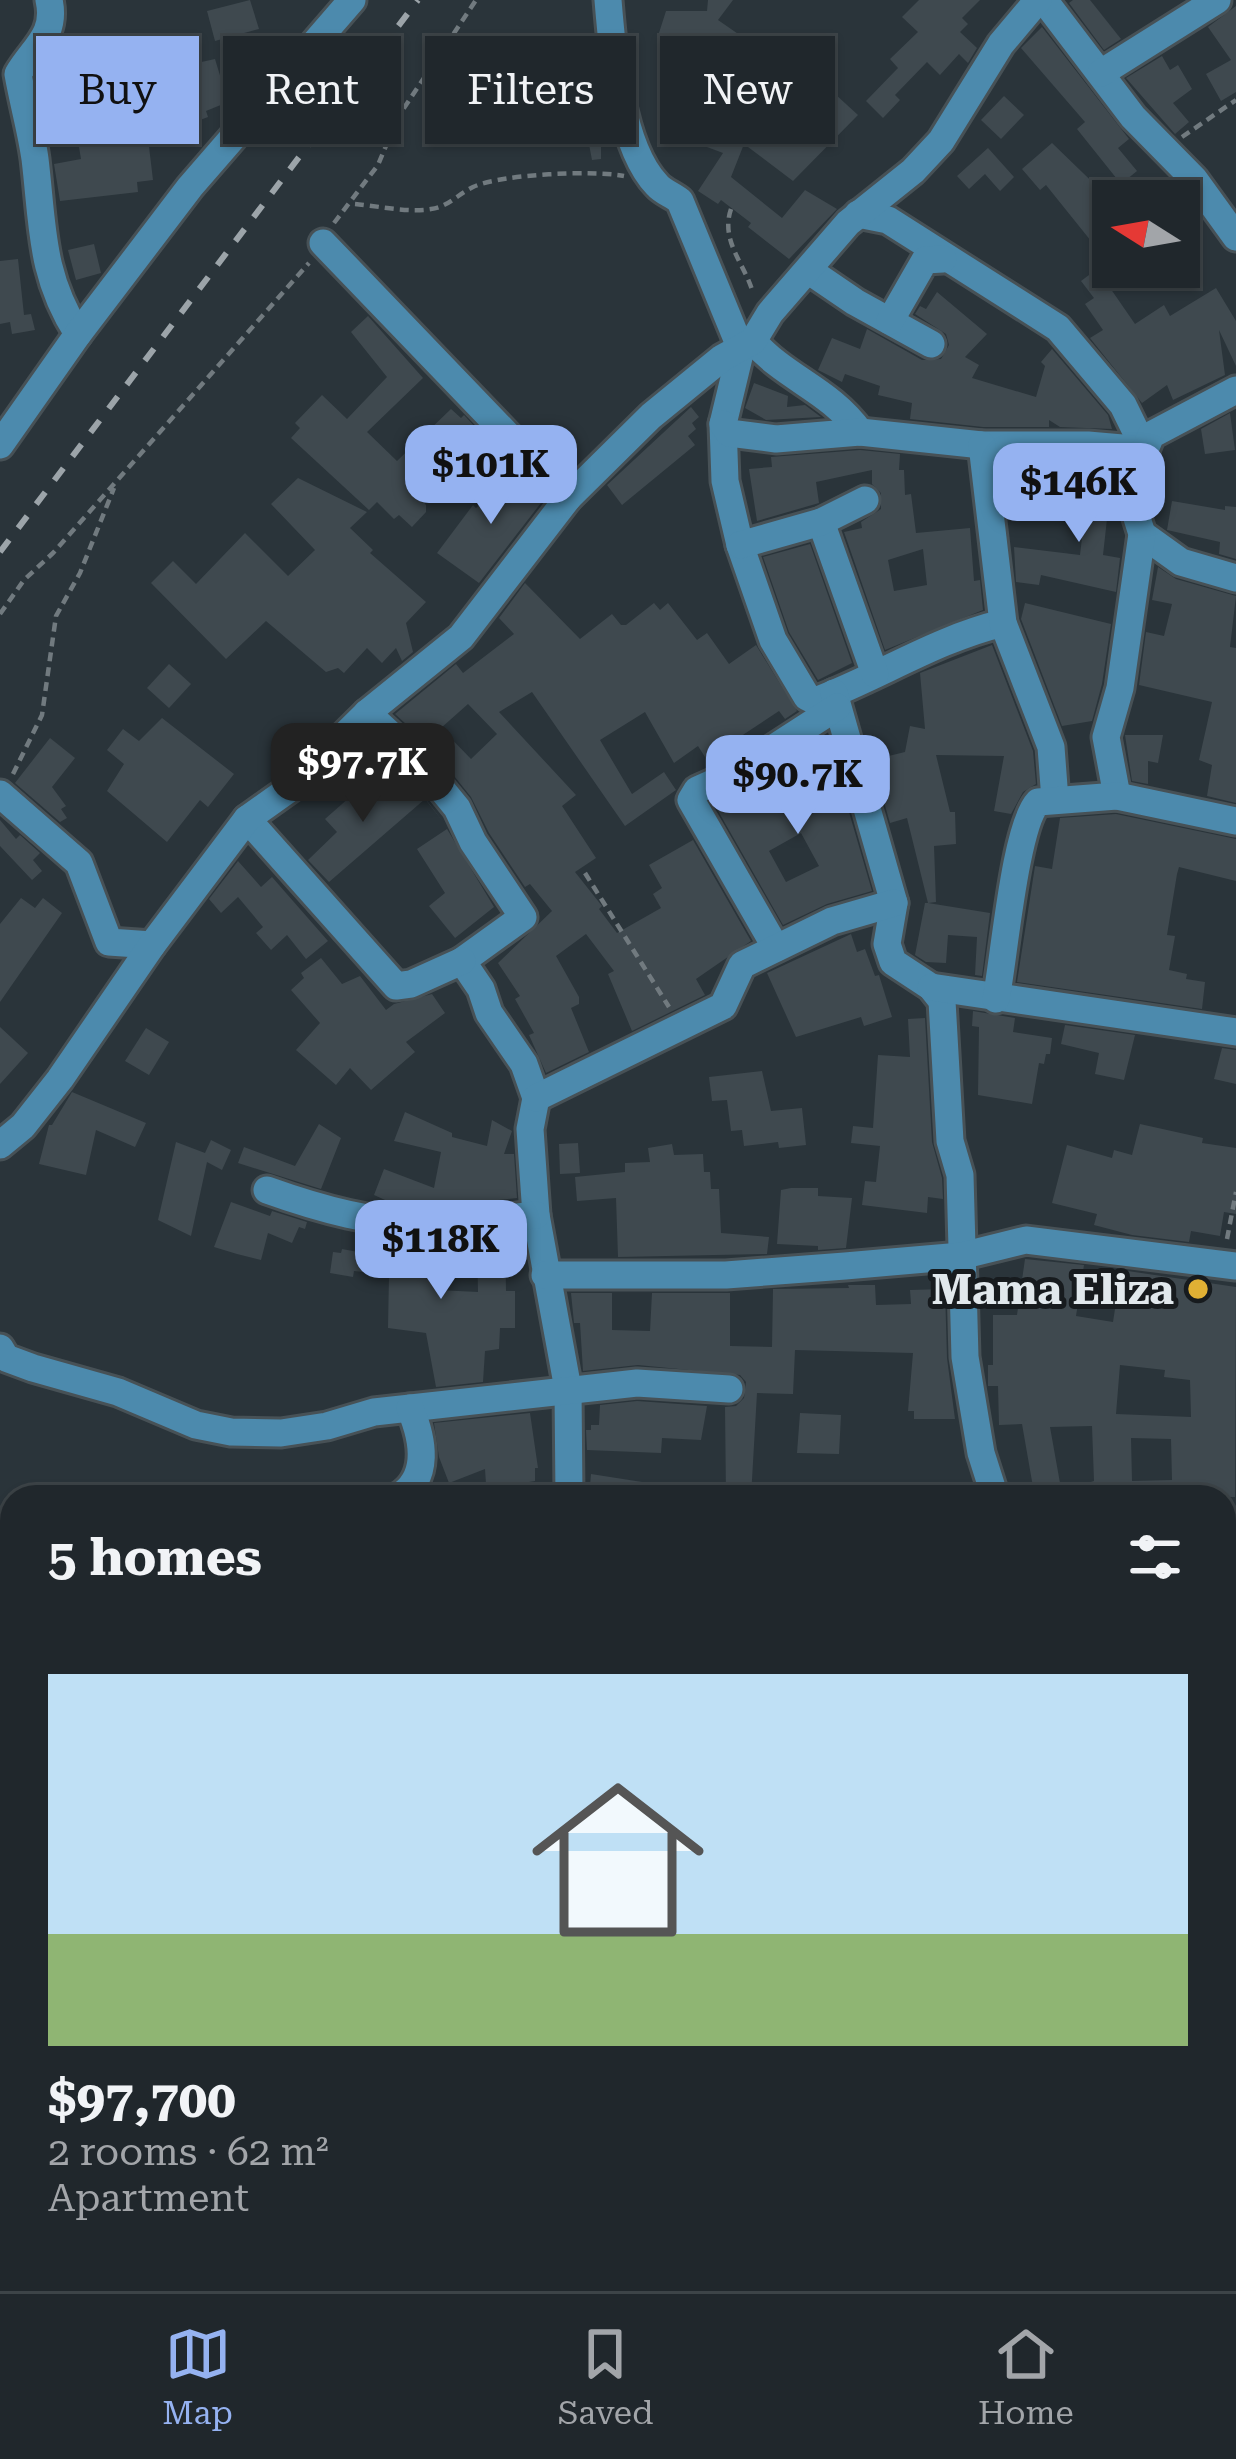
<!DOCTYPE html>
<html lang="en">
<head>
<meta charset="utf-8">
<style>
  body { margin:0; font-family:"Roboto Serif",serif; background:#282f34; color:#f1f3f6; height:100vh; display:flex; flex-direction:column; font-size:45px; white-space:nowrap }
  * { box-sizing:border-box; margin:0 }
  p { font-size:39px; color:#a2a5a9 }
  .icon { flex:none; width:66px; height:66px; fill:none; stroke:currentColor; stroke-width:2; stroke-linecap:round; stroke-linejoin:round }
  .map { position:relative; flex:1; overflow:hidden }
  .side { position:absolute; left:0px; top:1485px; width:1236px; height:807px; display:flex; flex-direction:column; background:#20272c; border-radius:36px 36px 0 0; box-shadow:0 3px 9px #0004,0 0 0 3px #3d4448 }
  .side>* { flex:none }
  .guide { position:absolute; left:36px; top:36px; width:1164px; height:108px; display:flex; gap:24px }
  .needle { width:78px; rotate:281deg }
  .tools { position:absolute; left:1092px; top:180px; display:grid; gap:24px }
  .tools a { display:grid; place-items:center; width:108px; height:108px; border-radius:0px; background:#20272c; box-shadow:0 3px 9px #0004,0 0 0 3px #3d4448; font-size:60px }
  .price { position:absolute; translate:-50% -102px; padding:0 27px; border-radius:24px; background:#95b2f1; color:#111; font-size:39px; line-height:78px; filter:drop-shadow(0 3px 6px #0008) }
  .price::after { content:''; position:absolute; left:50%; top:72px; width:36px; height:27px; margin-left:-18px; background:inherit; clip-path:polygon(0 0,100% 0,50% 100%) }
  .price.current { background:#222; color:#fff }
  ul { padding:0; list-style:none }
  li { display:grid; align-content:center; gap:24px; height:636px; padding:0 48px }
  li+li { border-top:3px solid #3d4448 }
  li span { display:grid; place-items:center; height:372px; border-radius:0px; color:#555 }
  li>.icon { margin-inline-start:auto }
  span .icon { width:216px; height:216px; fill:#fffc; stroke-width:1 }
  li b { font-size:51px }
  h2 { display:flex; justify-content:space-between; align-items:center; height:144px; padding:0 48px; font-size:51px }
  .chip { padding:0 42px; border-radius:0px; background:#20272c; box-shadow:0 3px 9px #0004,0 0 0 3px #3d4448; font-size:42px; line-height:108px }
  .chip.current { background:#95b2f1; color:#111 }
  .menu { display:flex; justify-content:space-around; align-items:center; height:168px; border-top:3px solid #3d4448; background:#20272c; font-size:33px; color:#a2a5a9 }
  .menu a { display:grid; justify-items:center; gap:6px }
  .menu .current { color:#95b2f1 }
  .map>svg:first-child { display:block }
  .building { fill:#3f494f; fill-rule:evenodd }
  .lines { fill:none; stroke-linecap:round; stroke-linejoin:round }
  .minor-casing { stroke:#475156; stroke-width:33 }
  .path { stroke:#717a7f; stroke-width:4.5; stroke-dasharray:9 6; stroke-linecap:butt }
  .minor { stroke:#4c8aad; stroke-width:27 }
  .rail { stroke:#9ca4a9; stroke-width:6; stroke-dasharray:15 15; stroke-linecap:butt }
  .poi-dot { fill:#e0b034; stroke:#171b1e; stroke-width:4.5 }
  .labels { text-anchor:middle; stroke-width:10; stroke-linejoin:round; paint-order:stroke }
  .poi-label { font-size:42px; font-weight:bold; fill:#e1e8ec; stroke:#171b1e; text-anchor:end }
</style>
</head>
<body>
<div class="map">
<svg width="1236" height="2291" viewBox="0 0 1236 2291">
  <rect width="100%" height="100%" fill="#2a343a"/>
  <g class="building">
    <polygon points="250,0 259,29 215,41 207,11"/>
    <polygon points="708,0 733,0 718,20 757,47 729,92 771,104 774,99 791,114 823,83 858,115 793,181 744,144 731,177 782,218 805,190 837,209 789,259 748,227 751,223 721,200 718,204 698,191 723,153 699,144 716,71 688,57 695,44 658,36 666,11 707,11"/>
    <polygon points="919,0 980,0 962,18 968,24 960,32 977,48 968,63 959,54 940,75 927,62 895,95 900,100 883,118 866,101 898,68 890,59 918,32 902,17"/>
    <polygon points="1073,0 1090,0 1121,39 1104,50 1069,3"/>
    <polygon points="1236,6 1236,92 1221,101 1206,74 1231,60 1208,27"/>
    <polygon points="1042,27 1129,139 1118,148 1137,171 1121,184 1077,129 1085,122 1021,48"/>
    <polygon points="83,33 90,58 99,53 114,83 141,80 153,180 137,182 138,192 60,201 54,164 81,159 77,135 102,131 82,67 74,69 66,38"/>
    <polygon points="553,45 594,48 601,124 606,116 612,137 601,139 601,159 592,160 585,123 579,124 572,83 552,82"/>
    <polygon points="1162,56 1170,70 1178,65 1192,89 1173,103 1189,122 1175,134 1126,78"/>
    <polygon points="215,59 228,102 206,111 208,117 174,130 155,77 175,73 174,68"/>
    <polygon points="1004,96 1024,115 1001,139 981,120"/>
    <polygon points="1052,143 1113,202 1113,232 1095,246 1046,185 1040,190 1022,169"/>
    <polygon points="988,148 1014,177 1000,191 985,174 969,189 957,176"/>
    <polygon points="94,244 101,273 76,280 68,250"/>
    <polygon points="18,259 24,315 31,314 35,330 12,334 10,322 0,324 0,261"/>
    <polygon points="1097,269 1135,324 1164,305 1170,316 1216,288 1236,321 1236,366 1219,330 1225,375 1173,400 1167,385 1142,403 1090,338 1103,330 1085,304 1094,298 1081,281"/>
    <polygon points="937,292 987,334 965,357 979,365 972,378 1036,397 1045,366 1041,362 1052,349 1108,415 1112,429 1060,427 1049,420 1049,427 983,427 910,419 912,403 878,395 880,386 845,374 842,382 818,370 832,338 860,349 867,329 922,360 941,359 949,345 946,334 915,314 920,306 926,309"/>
    <polygon points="368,316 423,378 367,432 397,461 451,409 461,418 464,415 487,440 463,464 446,448 409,484 426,505 426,512 412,527 399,515 394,519 377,502 369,510 291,438 300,428 295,423 322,395 347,419 387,377 351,332"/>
    <polygon points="754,383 788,396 787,407 805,405 821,417 766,420 745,408"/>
    <polygon points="691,407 699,417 692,423 696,429 688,436 695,445 622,505 607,485"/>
    <polygon points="1230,413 1235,450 1205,454 1201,429"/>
    <path d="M860 450 900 454 899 470H904L905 495 911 494 916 533 970 528 974 581 980 580 983 610 885 650 844 532 862 528 861 522 881 509V493L872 484V470L816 482 819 503 757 521 749 469 772 467 771 457ZM923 549 927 585 894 591 888 560Z"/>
    <polygon points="1002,463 1032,463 1032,479 1004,479"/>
    <polygon points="514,468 544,499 479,583 437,553 473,505 476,508 490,496"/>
    <polygon points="1081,477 1118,479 1119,510 1108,510 1103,555 1120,558 1116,592 1041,575 1039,585 1016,582 1014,547 1080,555 1086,504 1079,504"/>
    <polygon points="298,478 367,512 350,528 373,550 370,553 426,602 406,623 413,652 402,661 396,648 382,663 367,648 344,673 338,668 326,672 266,621 226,659 151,583 173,561 196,584 245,533 288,576 315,550 271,504"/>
    <polygon points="1172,501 1225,510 1225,506 1236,507 1236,559 1219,554 1220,542 1167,530"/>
    <polygon points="810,544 852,663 818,680 789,632 763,557"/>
    <polygon points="1158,567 1176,579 1236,596 1230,647 1236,648 1236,803 1207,796 1212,765 1199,760 1212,702 1139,685 1146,632 1164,636 1172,604 1152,600"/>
    <path d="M525 583 580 639 612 614 621 625H626L654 603 660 610 668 603 697 640 707 633 729 664 756 645 797 711 785 719 779 711 720 750 726 758 710 765 698 746 674 763 645 712 600 740 632 794 664 772 676 790 625 826 532 692 499 712 576 795 562 806 596 858 575 872 602 906 599 909 617 933 661 908 653 894 662 888 649 865 693 840 751 941 696 979 705 995 632 1031 608 974 614 971 586 934 556 956 579 997V1004L571 1008 589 1052 546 1073 529 1035 534 1033 515 999 520 996 498 963 552 911 530 884 525 887 489 833 471 797 430 746 395 714 456 664 463 673 514 634 499 618ZM468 704 497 734 471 759 441 728Z"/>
    <polygon points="1025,603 1111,624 1102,684 1092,721 1062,726 1021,619"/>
    <polygon points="992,645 1033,751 1036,784 1023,792 1011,814 994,811 1004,756 936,755 950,812 955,812 956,844 934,846 936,902 928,903 990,913 982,976 975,975 977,937 948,935 946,963 926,962 915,955 925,903 928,903 907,818 890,823 872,760 905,752 910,726 925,729 920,673"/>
    <polygon points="169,664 191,684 169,708 147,688"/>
    <polygon points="162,718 234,774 208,807 200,800 167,842 107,791 124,764 107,750 123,729 139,741"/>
    <polygon points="1125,735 1163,735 1158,763 1148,761 1148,784 1132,781"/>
    <polygon points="50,738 75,758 52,787 66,806 61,809 67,818 60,822 15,783"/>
    <path d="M816 742 831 773 837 771 872 891 827 904 783 925 713 802 747 790ZM801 833 819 866 786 882 769 851Z"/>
    <polygon points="411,780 444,823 425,799 329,882 308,860 337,832 325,819 367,782 370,785 373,782 388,799"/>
    <polygon points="1116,814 1236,839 1236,881 1179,867 1177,874 1167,935 1175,936 1169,970 1187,974 1186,979 1205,982 1202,1009 1017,982 1035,866 1052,869 1060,818"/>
    <polygon points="0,820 16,839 20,835 40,853 33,860 42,871 32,880 0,846"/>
    <polygon points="447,829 494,907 455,938 429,906 445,893 417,849"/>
    <polygon points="238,861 261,887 272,877 328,941 306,959 287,935 271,950 256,933 263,927 238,897 221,913 209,899"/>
    <polygon points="21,898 35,908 43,898 62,913 0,1002 0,924"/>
    <polygon points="851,934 857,952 865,949 875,976 879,975 892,1017 864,1026 861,1017 796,1037 767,973"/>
    <polygon points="321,958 342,984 360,976 386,1010 394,1004 432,994 445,1013 406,1042 415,1052 371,1090 350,1068 336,1085 296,1050 320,1023 291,990 304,978 301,973"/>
    <polygon points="973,1011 1015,1018 1013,1032 1052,1038 1050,1054 1046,1054 1044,1064 1039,1063 1032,1104 978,1095 979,1027 972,1026"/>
    <polygon points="925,1018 932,1142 942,1178 943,1199 928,1197 927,1213 862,1205 865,1181 876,1182 880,1146 851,1143 853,1126 873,1128 878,1055 910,1057 908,1019"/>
    <polygon points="1065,1025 1135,1035 1124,1080 1095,1074 1099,1053 1061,1044"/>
    <polygon points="0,1027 28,1053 0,1084"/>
    <polygon points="146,1028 169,1042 149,1075 125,1061"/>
    <polygon points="1222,1048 1236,1050 1236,1084 1214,1079"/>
    <polygon points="762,1071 771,1111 802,1108 806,1145 779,1148 778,1142 744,1146 742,1130 731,1131 727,1100 712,1101 709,1077"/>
    <polygon points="72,1092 146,1123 135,1147 96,1130 86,1175 39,1164 49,1125 52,1125"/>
    <polygon points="405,1112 452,1133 452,1137 487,1146 492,1120 512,1131 504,1154 514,1154 517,1198 433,1207 394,1204 374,1195 384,1169 434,1188 441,1152 394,1141"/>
    <polygon points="319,1124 341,1138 321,1189 238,1163 244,1147 295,1166"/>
    <polygon points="1140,1124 1203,1138 1202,1143 1236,1148 1236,1214 1224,1212 1220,1236 1191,1231 1189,1242 1132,1235 1094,1225 1097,1214 1052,1203 1067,1145 1112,1158 1114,1150 1132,1155"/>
    <polygon points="211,1140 231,1150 222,1170 207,1162 191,1236 158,1220 176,1142 205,1153"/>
    <polygon points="578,1143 580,1173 560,1174 559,1144"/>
    <polygon points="672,1144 674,1155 703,1154 704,1172 710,1172 711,1189 719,1189 721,1233 769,1237 767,1254 618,1257 616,1198 577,1201 575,1177 625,1172 625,1163 650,1162 648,1148"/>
    <polygon points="791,1188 818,1188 818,1196 852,1198 846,1248 818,1250 818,1246 777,1244 781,1190"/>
    <polygon points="231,1202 270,1216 272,1211 307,1222 305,1229 299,1227 292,1243 268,1233 261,1260 237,1254 214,1247"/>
    <polygon points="373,1237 442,1243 438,1290 478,1292 477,1241 505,1237 506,1291 515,1291 515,1328 500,1328 499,1349 485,1351 483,1382 436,1387 426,1333 388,1328 389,1275 354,1271 353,1277 330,1273 333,1252 341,1253 342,1249 369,1254"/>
    <path d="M1025 1259 1084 1265 1076 1316 1113 1322 1121 1270 1236 1287 1235 1497H1060L1059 1492 1094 1481 1092 1426 1050 1427 1060 1483 1033 1487 1022 1424 999 1425 998 1386H988V1365H993V1315H1017ZM1120 1365 1165 1370 1164 1377 1190 1380 1191 1417 1116 1414ZM1131 1438 1171 1439 1172 1480 1132 1481Z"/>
    <polygon points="848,1285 875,1285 876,1305 911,1304 910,1290 945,1289 947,1358 955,1419 914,1419 914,1411 908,1411 913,1353 795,1350 793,1394 757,1393 751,1497 726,1497 725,1407 736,1406 744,1398 746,1382 740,1375 638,1365 583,1371 580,1323 574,1323 571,1293 612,1293 612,1330 650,1331 652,1293 730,1293 730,1346 772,1347 773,1289 849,1288"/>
    <polygon points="637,1401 707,1406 701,1440 662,1438 661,1453 587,1450 586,1430 591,1430 591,1425 599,1425 600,1405"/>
    <polygon points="530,1413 538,1468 535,1468 535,1481 529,1482 529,1490 501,1491 500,1483 486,1484 485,1469 449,1483 439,1457 434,1423"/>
    <polygon points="800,1413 841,1415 839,1454 797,1453"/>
    <polygon points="591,1474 674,1487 673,1497 589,1497"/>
  </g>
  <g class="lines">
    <defs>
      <g id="minor">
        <path d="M49 0C57 35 33 48 18 74 23 103 31 130 35 159 43 225 40 275 78 334"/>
        <path d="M608 0C612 50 620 147 657 185 663 192 673 195 680 201L741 349 723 424 725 481 740 545 773 640 807 697 815 701C879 677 936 639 1003 623"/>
        <polyline points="1044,0 1133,117 1194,179 1236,237"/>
        <polyline points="1101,73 1217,0"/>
        <polyline points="858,214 888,220 1058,328 1123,405 1145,450"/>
        <polyline points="323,243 568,498"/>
        <polyline points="808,270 855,302 931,344"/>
        <polyline points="890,321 925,260 943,259"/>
        <path d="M753 341C786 379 829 389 860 432"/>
        <polyline points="723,424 729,433 776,439 860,432 982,445 1088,445 1145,450"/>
        <polyline points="0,445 78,334 190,187 352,0"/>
        <polyline points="982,445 1003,623 1051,747 1055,800"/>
        <polyline points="821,522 875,674"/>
        <polyline points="1142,534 1181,562 1236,578"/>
        <polyline points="740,545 821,522 865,500"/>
        <polyline points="834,693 894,903 887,944 893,962 931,987 942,1001 950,1141 960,1175 965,1357 981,1453 995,1497"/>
        <polyline points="367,713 416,758 457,808 473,842 523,917 462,961 481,989 489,1013 524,1064 536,1098 530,1129 536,1215 568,1389 569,1497"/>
        <polyline points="0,794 79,863 109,942 152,945"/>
        <polyline points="1117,796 1106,737 1120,688 1142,534 1137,518 1135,456 1145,450 1151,435 1236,390"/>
        <polyline points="247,819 396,986 411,984 462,961"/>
        <polyline points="776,948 691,800 697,790 735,773 837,707"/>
        <polyline points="931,987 1236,1032"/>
        <path d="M996 999C1004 959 1015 826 1038 802L1117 796 1236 821"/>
        <polyline points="536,1098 723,1006 742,965 832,921 894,903"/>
        <polyline points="0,1145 23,1126 60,1079 152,945 247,819 292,787 367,713 461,637 568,498 651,416 722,358 753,341 770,313 848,223 913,171 941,141 1001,44 1038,0"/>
        <path d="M267 1190C320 1209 375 1224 433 1225 467 1226 502 1218 536 1215"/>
        <polyline points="545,1275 726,1275 845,1266 961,1256 1026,1240 1236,1266"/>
        <polyline points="0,1348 6,1358 33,1368 118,1392 196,1425 231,1432 281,1433 327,1426 374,1412 637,1383 729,1389"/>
        <path d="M398 1497C431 1478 423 1439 410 1408"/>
        <polyline points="1224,2034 1236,2038"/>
        <polyline points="754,2280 760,2291"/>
        <polyline points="32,2291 36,2280"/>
        <polyline points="216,2291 240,2280"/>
        <polyline points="949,2291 951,2280"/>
      </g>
    </defs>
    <use href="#minor" class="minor-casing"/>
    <g class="path">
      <polyline points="1182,137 1236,100"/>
      <path d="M355 204C379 206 408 213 431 209 448 207 458 194 473 187 501 174 593 170 624 176"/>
      <path d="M731 209C720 241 745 264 753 293"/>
      <polyline points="334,223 378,165 398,117 476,0"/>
      <polyline points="0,614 24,580 53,553 309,263"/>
      <polyline points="13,774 42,715 56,616 80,573 114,488"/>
      <polyline points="585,873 669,1007"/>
      <polyline points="1227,1239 1236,1192"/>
      <polyline points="296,1497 328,1492 354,1497"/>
      <polyline points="0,1586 12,1580"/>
      <polyline points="0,1720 12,1723"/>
      <polyline points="1224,1975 1236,1969"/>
      <polyline points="0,2018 12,2027"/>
      <polyline points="0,2045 12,2057"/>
      <polyline points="181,2280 186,2291"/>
      <polyline points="561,2291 585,2280"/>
      <polyline points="584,2291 589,2280"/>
    </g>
    <use href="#minor" class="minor"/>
    <polyline class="rail" points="0,552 418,0"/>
  </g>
  <circle class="poi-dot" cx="1198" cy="1289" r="12"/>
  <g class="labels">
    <g class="poi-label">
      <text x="1174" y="1304">Mama Eliza</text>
    </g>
  </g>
</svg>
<div class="tools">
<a><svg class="needle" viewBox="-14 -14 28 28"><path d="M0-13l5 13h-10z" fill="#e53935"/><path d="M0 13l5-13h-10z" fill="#a2a5a9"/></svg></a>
</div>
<b class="price" style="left:491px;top:527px">$101K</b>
<b class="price" style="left:1079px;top:545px">$146K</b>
<b class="price current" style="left:363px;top:825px">$97.7K</b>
<b class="price" style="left:798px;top:837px">$90.7K</b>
<b class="price" style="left:441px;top:1302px">$118K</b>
<div class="guide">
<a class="chip current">Buy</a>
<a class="chip">Rent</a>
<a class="chip">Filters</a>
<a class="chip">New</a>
</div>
<section class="side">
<h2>5 homes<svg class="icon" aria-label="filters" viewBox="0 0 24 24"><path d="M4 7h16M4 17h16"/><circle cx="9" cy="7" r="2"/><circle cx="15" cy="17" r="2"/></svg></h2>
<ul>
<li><span style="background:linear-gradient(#bfe0f5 70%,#8fb573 0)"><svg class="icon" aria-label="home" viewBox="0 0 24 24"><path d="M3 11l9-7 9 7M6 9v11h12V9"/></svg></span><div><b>$97,700</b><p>2 rooms · 62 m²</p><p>Apartment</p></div></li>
</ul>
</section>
</div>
<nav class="menu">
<a class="current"><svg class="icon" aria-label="map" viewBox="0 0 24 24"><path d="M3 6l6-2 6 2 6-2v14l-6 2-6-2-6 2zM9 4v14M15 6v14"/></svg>Map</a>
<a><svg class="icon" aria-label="saved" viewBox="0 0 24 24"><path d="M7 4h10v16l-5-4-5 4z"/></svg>Saved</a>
<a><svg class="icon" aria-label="home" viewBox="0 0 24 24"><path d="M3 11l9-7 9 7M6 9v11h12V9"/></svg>Home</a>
</nav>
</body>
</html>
